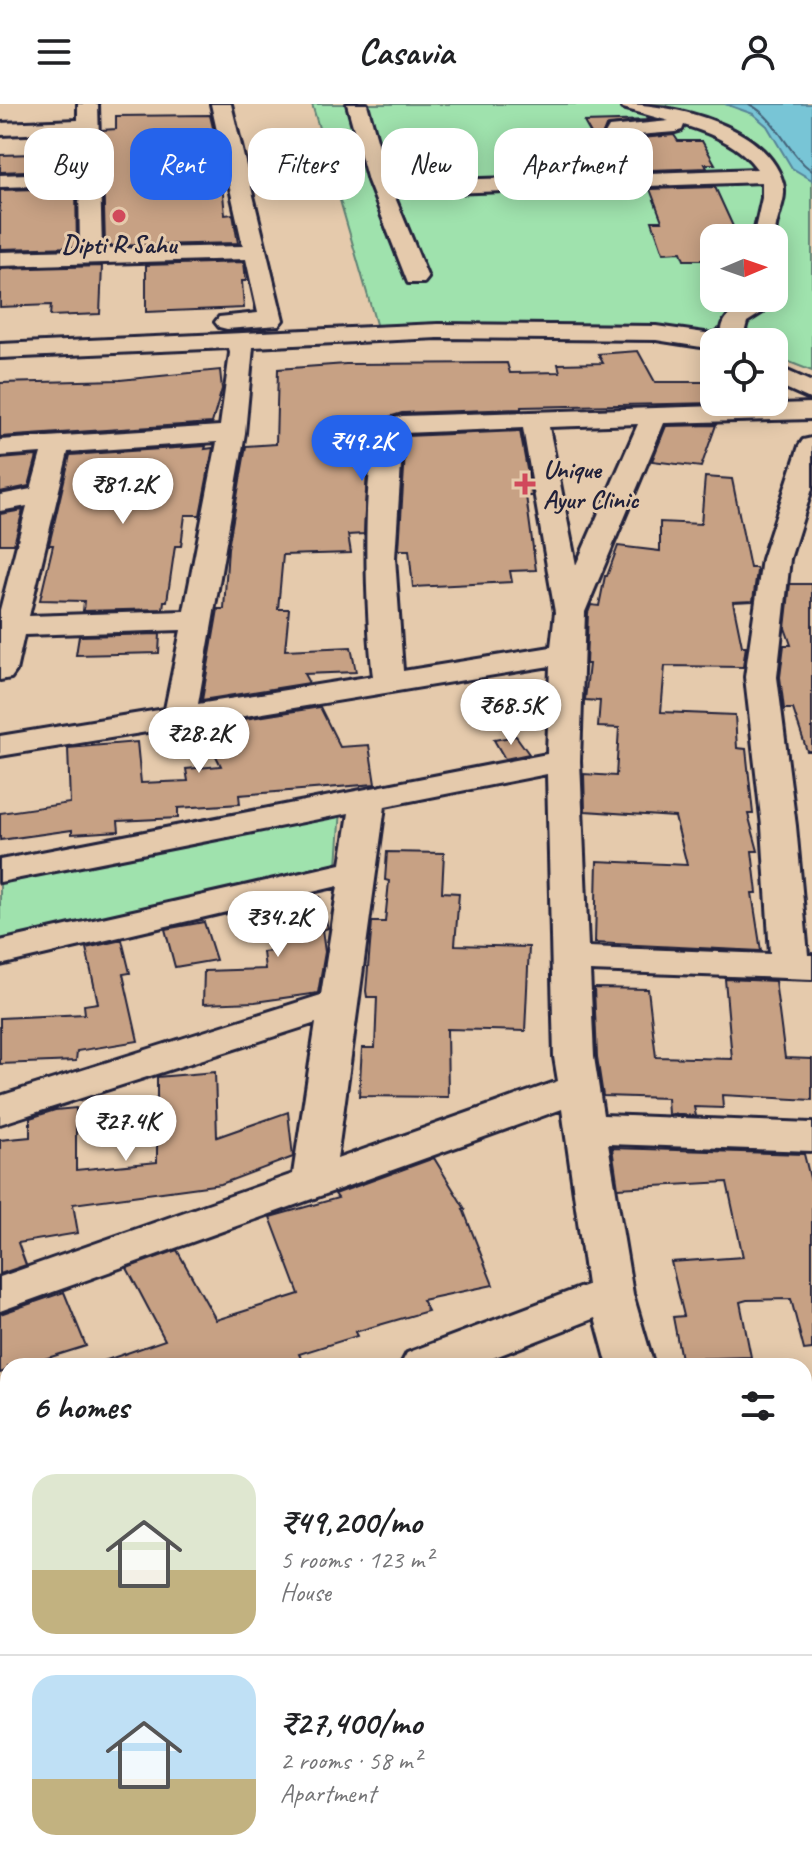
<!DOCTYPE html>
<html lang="en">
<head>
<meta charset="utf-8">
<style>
  body { margin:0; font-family:Caveat,sans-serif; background:#f2f2f2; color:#202124; height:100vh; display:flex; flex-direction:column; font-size:30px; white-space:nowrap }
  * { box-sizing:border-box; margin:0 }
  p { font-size:26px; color:#757577 }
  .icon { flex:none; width:44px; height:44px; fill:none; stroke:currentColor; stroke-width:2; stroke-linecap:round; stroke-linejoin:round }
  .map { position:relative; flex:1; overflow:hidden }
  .side { position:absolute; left:0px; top:1254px; width:812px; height:514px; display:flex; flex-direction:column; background:#fff; border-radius:24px 24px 0 0; box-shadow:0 4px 20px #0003 }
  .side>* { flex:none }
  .top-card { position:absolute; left:24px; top:24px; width:764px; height:72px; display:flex; gap:16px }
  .needle { width:52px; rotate:88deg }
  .fabs { position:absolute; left:700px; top:120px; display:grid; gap:16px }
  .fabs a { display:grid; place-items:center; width:88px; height:88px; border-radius:16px; background:#fff; box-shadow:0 4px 20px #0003; font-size:40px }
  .price { position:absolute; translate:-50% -68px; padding:0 18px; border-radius:28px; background:#fff; color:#222; font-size:26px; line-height:52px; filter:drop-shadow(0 2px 4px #0008) }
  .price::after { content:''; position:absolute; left:50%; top:48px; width:24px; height:18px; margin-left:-12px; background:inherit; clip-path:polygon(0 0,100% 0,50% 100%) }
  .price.current { background:#2563eb; color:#fff }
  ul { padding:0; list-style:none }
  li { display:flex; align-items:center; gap:24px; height:200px; padding:0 32px }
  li+li { border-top:2px solid #e0e0e0 }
  li span { display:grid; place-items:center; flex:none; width:224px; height:160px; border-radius:24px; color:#555 }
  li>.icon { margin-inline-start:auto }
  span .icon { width:96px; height:96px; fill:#fffc; stroke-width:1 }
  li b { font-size:34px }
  h2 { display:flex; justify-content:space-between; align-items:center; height:96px; padding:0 32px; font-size:34px }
  .pill { padding:0 28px; border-radius:24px; background:#fff; box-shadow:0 4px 20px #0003; font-size:28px; line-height:72px }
  .pill.current { background:#2563eb; color:#fff }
  header { display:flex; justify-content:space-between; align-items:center; height:104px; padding:0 32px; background:#fff; font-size:36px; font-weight:700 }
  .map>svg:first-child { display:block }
  .green { fill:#9fe2ad; stroke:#608274; stroke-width:2; fill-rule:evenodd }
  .water { fill:#78c5d6; stroke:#568498; stroke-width:2 }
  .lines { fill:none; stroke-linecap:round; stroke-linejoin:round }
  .shore { stroke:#446379; stroke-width:2 }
  .building { fill:#c7a184; stroke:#22223b; stroke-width:2 }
  .minor-casing { stroke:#22223b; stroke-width:6 }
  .minor { fill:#e5caac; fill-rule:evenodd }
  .poi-dot { fill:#d1495b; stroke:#e5caac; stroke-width:3 }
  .labels { text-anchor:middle; stroke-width:6; stroke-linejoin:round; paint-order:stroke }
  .far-poi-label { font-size:26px; font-weight:bold; fill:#22223b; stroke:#e5caac }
</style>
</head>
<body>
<header><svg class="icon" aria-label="menu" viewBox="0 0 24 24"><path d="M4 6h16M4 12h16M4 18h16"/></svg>Casavia<svg class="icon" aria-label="person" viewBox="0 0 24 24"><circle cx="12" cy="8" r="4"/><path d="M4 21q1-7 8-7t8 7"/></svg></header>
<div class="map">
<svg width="812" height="1767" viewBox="0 0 812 1767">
  <rect width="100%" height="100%" fill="#e5caac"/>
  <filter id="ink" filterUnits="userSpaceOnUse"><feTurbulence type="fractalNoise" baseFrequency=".0125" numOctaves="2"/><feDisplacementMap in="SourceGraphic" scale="16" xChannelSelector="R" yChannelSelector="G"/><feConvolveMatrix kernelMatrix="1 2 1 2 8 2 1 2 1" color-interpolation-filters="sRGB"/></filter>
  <g filter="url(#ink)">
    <g class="green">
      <path d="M312 0H812V267L774 252V238H728L665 223 614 220 378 227ZM714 134H774V194H714Z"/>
      <polygon points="341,705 337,761 0,837 0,774"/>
      <polygon points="8,1743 8,1760 355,1760 356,1767 0,1767 0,1747"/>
    </g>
    <polygon class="water" points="725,0 812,0 812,76 792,64 767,22 753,10"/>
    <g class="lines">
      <path class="shore" d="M749 0C778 15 786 48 812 67"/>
    </g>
    <g class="building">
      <polygon points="210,11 219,49 225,111 233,110 238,139 105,142 102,26 116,25 116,12"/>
      <polygon points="653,16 606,22 602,32 619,60 608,60 584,18"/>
      <polygon points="76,31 76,65 0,68 0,51 36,50 37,33"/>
      <polygon points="674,31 678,37 702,37 715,60 705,60 707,64 651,66 631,35"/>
      <polygon points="715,83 736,129 725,129 727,134 714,134 714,156 684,156 681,148 663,149 652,117 662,117 650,85"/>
      <polygon points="76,84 77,143 0,145 0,86"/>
      <polygon points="244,158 246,177 242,177 244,204 146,208 146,161"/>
      <polygon points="102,162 100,210 50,212 51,201 0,203 0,165"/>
      <polygon points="638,247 655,278 714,278 714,298 717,299 521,303 521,305 402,309 382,315 372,336 367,366 364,430 348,431 351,449 283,451 278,505 289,505 285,546 351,543 356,568 304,570 309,579 202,596 218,505 224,505 228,444 246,342 276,340 278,265 346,260 507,259 510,269 560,268 558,260 603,259 598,250"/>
      <polygon points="220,266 222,285 212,319 0,333 0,279 120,276"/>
      <polygon points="716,321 701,363 652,357 666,322"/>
      <polygon points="520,327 532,392 526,392 536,466 510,467 512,478 413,483 409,446 399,446 406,332"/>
      <polygon points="206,342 205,345 213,344 200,411 185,411 181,442 175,442 167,497 164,497 163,505 83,507 84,497 40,496 53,441 49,441 70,351"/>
      <polygon points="37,352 29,382 0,388 0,355"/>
      <polygon points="705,373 732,375 750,464 756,464 757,467 753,497 733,498 742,542 746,542 743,563 665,562 661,608 735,611 737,644 746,645 753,710 748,710 758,747 752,747 757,789 752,789 761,847 595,839 597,757 687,761 675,713 585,707 584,670 616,672 619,624 598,623 600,597 585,596 589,560 586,560 588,509 591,501 599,502 605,472 607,472 618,442 660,447 660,418 701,420"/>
      <polygon points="23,406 14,440 0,440 0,410"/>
      <polygon points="790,480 812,480 812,647 807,647 793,605 784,605 780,573 784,541 791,541 785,524"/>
      <polygon points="160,530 159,549 76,551 79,532"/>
      <polygon points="320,603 340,643 369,641 375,680 239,691 240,700 178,704 178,714 118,717 119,727 72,730 72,726 0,736 0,709 70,699 68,644 137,638 141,679 188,677 186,665 221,662 201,622"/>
      <polygon points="516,632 529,650 505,655 494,636"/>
      <polygon points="387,748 444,749 442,788 459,789 455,841 529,843 525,927 447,925 448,993 359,992 362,944 375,944 377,893 367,893 366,887 372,818 385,818 389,777 385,776"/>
      <polygon points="320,793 328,824 322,826 325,848 318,889 255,898 203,900 204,867 265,865 263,848 273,847 263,803"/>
      <polygon points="204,818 216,856 175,863 165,825"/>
      <polygon points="122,836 130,869 123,870 138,937 77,947 76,957 0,960 0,914 85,910 84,901 98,899 86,844"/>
      <polygon points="725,875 775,877 785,954 812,955 812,996 722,991 723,1004 694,1003 696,1012 668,1010 667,994 603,992 597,953 594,884 648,885 656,953 732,955"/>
      <polygon points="215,968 217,1033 288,1008 293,1053 221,1080 73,1100 78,1129 18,1139 26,1161 0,1170 0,1036 30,1033 30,1014 55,1006 76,1004 76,1066 157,1058 157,973"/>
      <polygon points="612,1044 804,1050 812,1082 812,1245 804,1246 791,1195 747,1196 740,1198 751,1253 681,1255 673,1213 684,1212 671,1158 743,1153 727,1078 618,1084"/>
      <polygon points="434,1054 465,1105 463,1105 493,1181 422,1196 428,1207 355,1228 357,1232 299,1250 305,1262 102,1262 101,1258 165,1236 127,1164 177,1146 216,1216 299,1190 270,1113 338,1094 335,1090"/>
      <polygon points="64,1188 86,1242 22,1262 8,1262 8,1266 0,1269 0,1210"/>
    </g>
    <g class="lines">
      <defs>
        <g id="minor">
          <polygon points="78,0 98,0 102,145 243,142 211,0 231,0 283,216 279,221 227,225 219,223 215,218 219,213 258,209 246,155 0,162 0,148 80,146 79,81 0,83 0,71 79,68 79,28 0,31 0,19 78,16"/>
          <path d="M347 0H367L389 78 629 70 605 30 609 23 669 17 623 4 620 0C674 0 767 21 783 79 788 97 774 115 775 134H753L762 94V78L394 91 428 174 424 179H408L368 77ZM684 21C712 30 740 41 757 65L649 69 626 32 675 28 682 26Z"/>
          <path d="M746 194H770L763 208 747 218 743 233 734 238H714V245L656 236 438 234 253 243 245 329 198 600 373 572C367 524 358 355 383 318L402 312 812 299V315L664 319 585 508 580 657 588 843 770 850 762 722 745 573 762 455 799 342 803 336 812 334V385L790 455 777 573 796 722 808 851H812V875L590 867 594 953 603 1011 812 1019V1047L608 1040 633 1190 654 1262H608L595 1214 472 1262H400L407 1249 587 1181 562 1005 0 1207V1173L293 1070 316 919 0 1020V992L321 891 338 782 0 861V837L341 760 349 709 0 778V756L547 650 550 562 0 652V632L165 605 181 526 24 531 16 567 11 574 0 576V506L27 402 0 407V391L31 385 41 349 0 352V336L220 322 230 249 229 244 0 254V240L438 220 656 222 712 230 722 225C725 207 741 208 746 194ZM638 320 576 461 549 323ZM523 324 555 508 551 543 403 567 395 454 403 329ZM217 338 184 507 29 512 68 348ZM547 670 554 953 558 977 337 1055 385 702Z"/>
          <polygon points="774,261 812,278 812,296 774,279"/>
          <polygon points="8,1401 8,1443 0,1446 0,1404"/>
          <polygon points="8,1689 8,1742 0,1745 0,1692"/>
          <rect x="804" y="1696" width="8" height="52"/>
          <polygon points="804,1757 807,1767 751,1767 749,1760 804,1760"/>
          <polygon points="367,1760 423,1760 424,1767 368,1767"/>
        </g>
      </defs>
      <use href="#minor" class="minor-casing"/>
      <use href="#minor" class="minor"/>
    </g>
  </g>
  <g class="poi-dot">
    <circle cx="119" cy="112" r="8"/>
    <path d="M521 368h8v8h8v8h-8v8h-8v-8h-8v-8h8z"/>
  </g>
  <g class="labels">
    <g class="far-poi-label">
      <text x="119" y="149">Dipti R Sahu</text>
      <text x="543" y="374" text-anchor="start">Unique<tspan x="543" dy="30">Ayur Clinic</tspan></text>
    </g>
  </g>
</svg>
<div class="fabs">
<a><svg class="needle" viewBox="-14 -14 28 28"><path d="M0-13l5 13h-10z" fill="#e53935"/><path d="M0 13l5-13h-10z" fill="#757577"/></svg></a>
<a><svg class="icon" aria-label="locate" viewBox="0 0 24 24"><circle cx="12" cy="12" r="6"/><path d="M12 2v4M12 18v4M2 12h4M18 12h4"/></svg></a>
</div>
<b class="price current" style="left:362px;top:379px">₹49.2K</b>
<b class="price" style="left:123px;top:422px">₹81.2K</b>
<b class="price" style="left:511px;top:643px">₹68.5K</b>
<b class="price" style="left:199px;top:671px">₹28.2K</b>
<b class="price" style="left:278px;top:855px">₹34.2K</b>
<b class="price" style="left:126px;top:1059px">₹27.4K</b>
<div class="top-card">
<a class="pill">Buy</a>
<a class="pill current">Rent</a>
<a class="pill">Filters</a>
<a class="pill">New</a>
<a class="pill">Apartment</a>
</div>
<section class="side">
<h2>6 homes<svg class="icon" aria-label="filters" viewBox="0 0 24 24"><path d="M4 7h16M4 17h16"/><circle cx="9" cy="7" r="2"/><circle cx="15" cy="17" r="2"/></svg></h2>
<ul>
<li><span style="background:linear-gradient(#dfe7d0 60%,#c2b280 0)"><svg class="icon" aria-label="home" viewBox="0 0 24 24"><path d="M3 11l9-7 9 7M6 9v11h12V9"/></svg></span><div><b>₹49,200/mo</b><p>5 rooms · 123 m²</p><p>House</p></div></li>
<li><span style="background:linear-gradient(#bfe0f5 65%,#c2b280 0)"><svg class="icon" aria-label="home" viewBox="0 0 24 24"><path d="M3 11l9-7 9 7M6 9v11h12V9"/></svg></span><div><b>₹27,400/mo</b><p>2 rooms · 58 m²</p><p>Apartment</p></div></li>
</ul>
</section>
</div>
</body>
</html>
